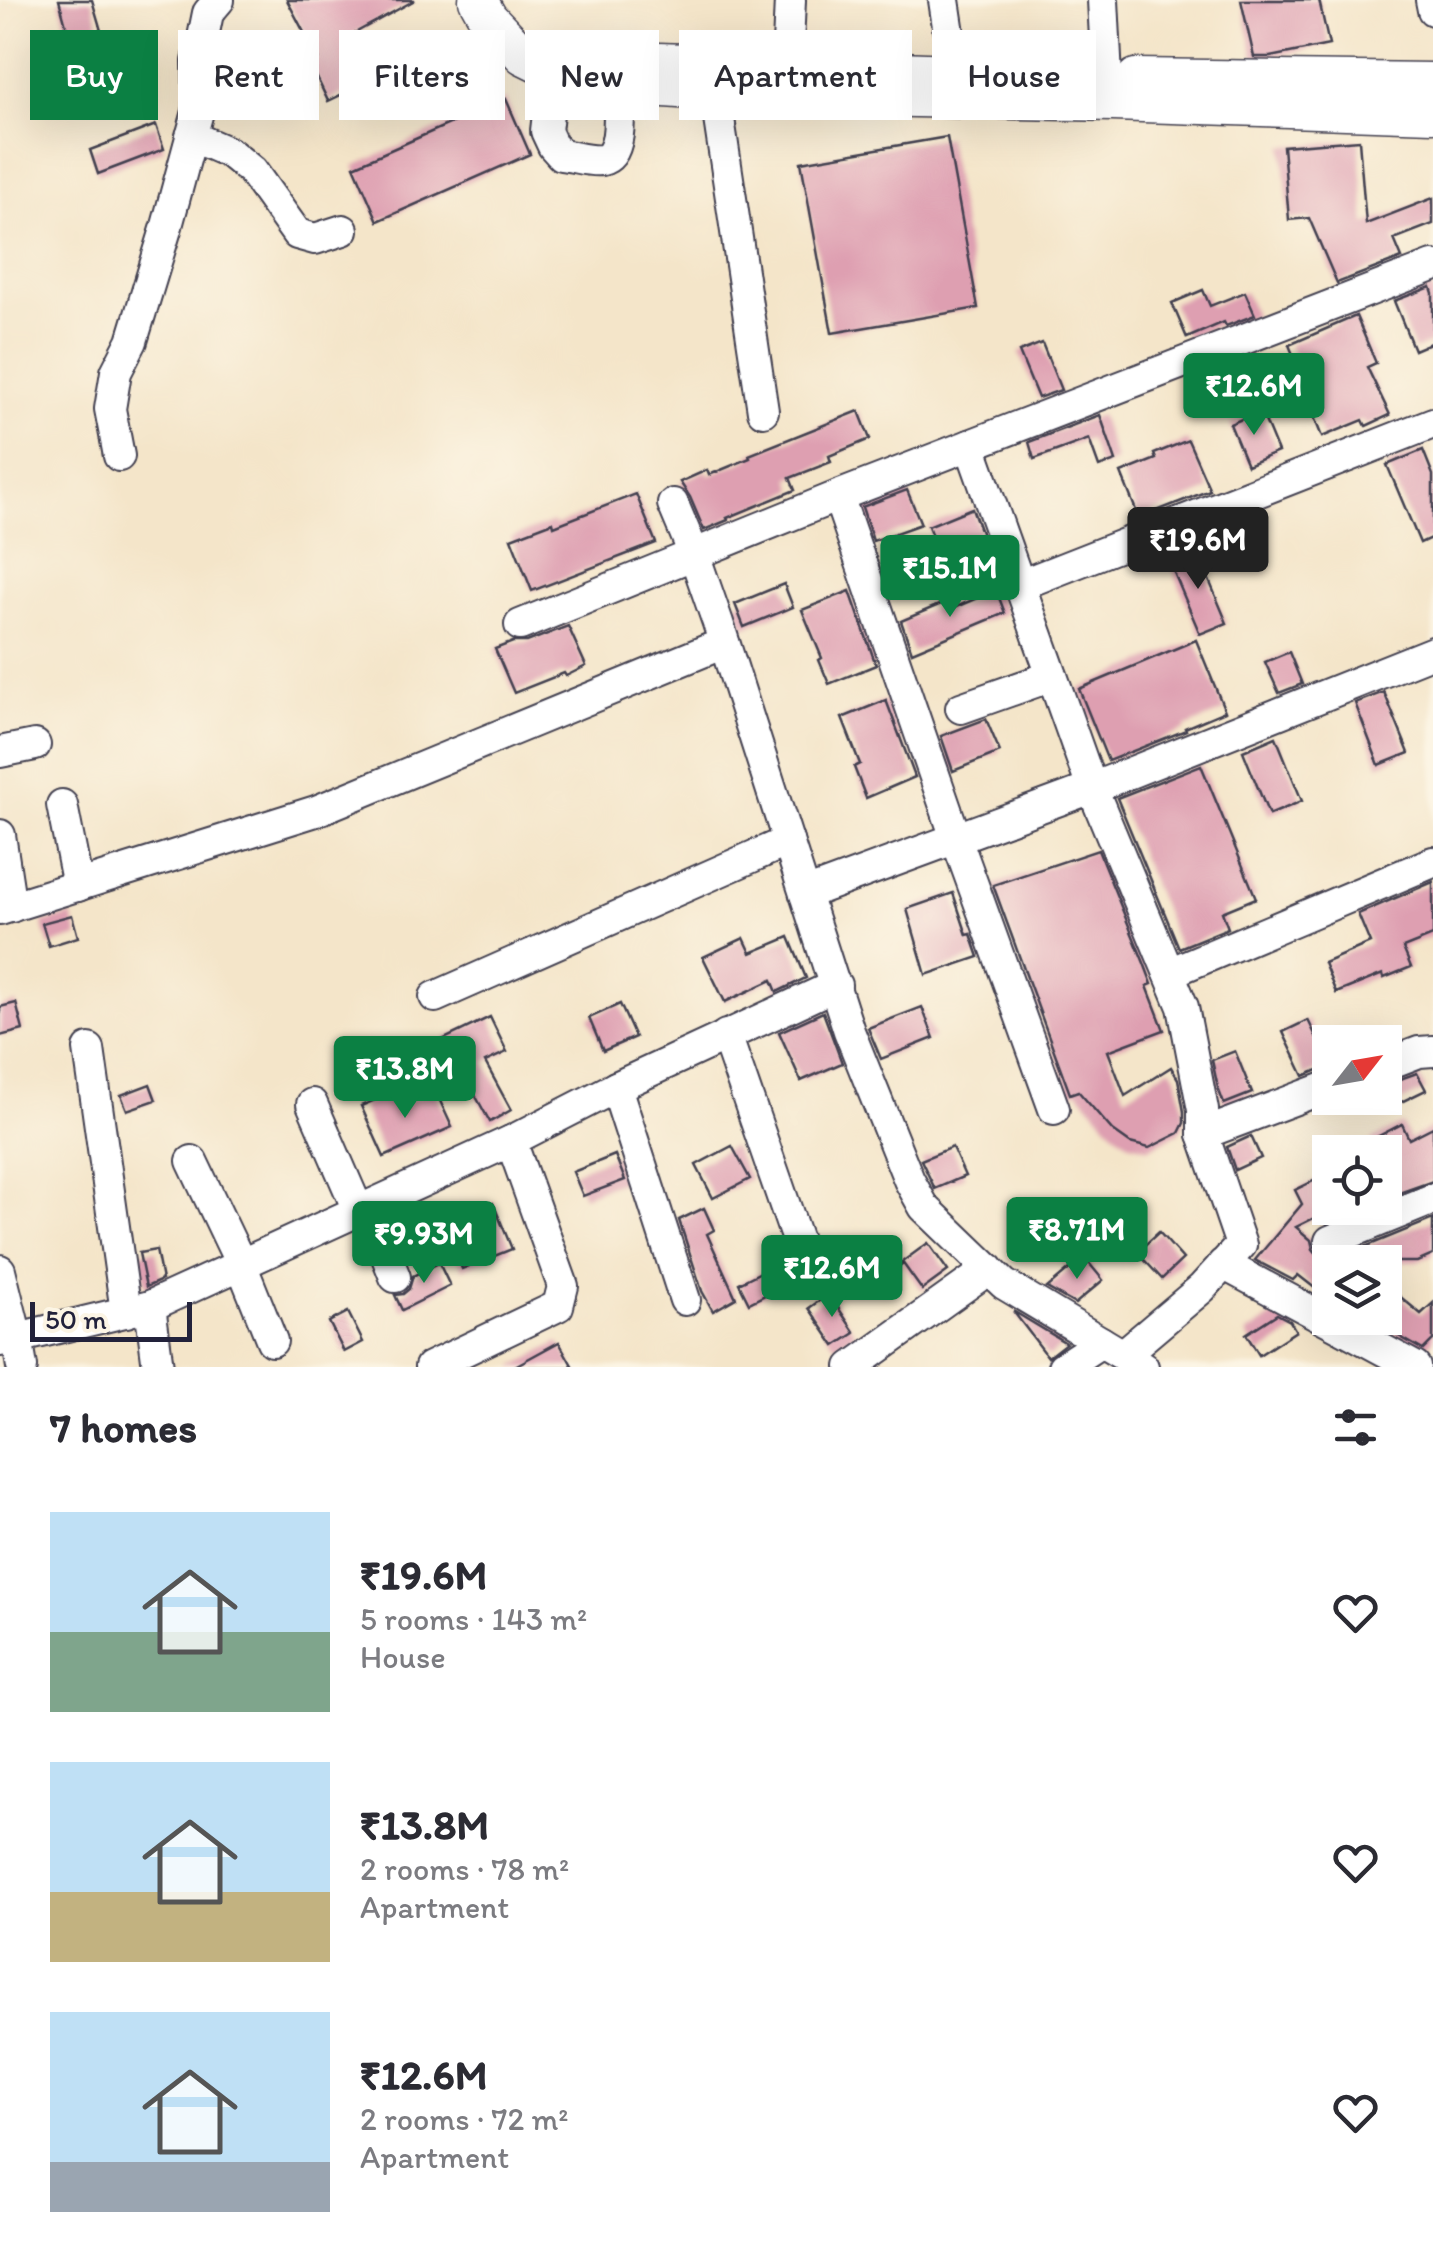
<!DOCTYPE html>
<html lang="en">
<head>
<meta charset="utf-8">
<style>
  body { margin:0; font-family:Itim,sans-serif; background:#f2f2f3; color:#2b2b33; height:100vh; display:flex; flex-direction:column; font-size:38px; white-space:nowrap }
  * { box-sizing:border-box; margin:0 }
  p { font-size:32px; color:#7c7c81 }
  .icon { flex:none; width:55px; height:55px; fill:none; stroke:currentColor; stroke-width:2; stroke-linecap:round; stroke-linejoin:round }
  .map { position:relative; height:1367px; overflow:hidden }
  .panel { display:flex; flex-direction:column; background:#fff; flex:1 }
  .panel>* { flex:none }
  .top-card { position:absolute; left:30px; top:30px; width:1375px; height:90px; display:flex; gap:20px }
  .needle { width:65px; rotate:59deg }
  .buttons { position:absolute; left:1312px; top:1025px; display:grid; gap:20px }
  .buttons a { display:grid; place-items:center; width:90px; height:90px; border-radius:0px; background:#fff; box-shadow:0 10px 40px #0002; font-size:50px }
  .scale { position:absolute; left:30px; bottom:25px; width:162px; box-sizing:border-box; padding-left:10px; border:5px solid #22223b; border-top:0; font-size:28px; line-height:35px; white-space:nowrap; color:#22223b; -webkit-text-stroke:8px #fcf5e5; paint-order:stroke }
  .price { position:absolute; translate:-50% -85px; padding:0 22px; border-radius:10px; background:#0b8043; color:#fff; font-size:32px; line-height:65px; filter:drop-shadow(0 2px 5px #0008) }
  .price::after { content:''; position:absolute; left:50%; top:60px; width:30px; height:22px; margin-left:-15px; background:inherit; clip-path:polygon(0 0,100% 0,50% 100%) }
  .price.current { background:#222; color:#fff }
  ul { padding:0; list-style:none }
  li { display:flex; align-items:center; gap:30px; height:250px; padding:0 50px }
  li span { display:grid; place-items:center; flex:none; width:280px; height:200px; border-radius:0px; color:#555 }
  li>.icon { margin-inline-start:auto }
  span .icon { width:120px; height:120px; fill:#fffc; stroke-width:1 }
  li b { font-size:42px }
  h2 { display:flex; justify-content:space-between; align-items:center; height:120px; padding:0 50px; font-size:42px }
  .tag { padding:0 35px; border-radius:0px; background:#fff; box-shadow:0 10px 40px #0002; font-size:35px; line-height:90px }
  .tag.current { background:#0b8043; color:#fff }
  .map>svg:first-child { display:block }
  .building { fill:#de9fb1 }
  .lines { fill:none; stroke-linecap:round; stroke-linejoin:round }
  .minor-casing { stroke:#423f50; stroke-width:34 }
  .major-casing { stroke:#423f50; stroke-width:41 }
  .minor { stroke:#fff; stroke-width:30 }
  .major { stroke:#fff; stroke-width:38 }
</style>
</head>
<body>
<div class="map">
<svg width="1433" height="1367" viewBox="0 0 1433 1367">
  <rect width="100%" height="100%" fill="#fcf5e5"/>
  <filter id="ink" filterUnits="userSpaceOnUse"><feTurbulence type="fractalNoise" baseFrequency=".01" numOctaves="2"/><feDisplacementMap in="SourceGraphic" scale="20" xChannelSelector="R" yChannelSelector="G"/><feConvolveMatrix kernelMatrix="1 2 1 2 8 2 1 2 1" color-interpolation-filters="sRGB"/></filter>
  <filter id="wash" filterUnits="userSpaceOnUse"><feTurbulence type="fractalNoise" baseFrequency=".0048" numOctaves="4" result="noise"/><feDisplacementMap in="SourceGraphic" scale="40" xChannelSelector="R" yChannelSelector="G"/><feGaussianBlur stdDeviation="2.25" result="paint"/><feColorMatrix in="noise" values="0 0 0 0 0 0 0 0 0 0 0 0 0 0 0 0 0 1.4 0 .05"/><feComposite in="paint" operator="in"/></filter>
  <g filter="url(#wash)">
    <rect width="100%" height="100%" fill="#f4e5c9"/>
    <g id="blocks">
      <g class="building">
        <polygon points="59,0 92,0 104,41 73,50"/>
        <polygon points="287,0 415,0 344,39 364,84 328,101 310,63 318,59"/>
        <polygon points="1241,0 1319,0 1329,45 1270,57 1254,57"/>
        <polygon points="506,99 530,154 378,221 354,166"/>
        <polygon points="156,125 164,149 98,174 90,150"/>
        <polygon points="947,137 978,308 832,333 801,162"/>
        <polygon points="1359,140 1366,224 1433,198 1433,224 1394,239 1402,258 1337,283 1309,218 1289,220 1283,146"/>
        <polygon points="1431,287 1433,293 1433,342 1414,350 1394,301"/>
        <polygon points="1203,290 1210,306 1245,292 1255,315 1226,326 1224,322 1187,338 1172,303"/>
        <polygon points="1356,316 1376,363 1367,367 1390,415 1366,426 1363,420 1322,437 1306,397 1310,395 1289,345"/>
        <polygon points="1042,343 1061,390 1038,398 1019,352"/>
        <polygon points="859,411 870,439 829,456 831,462 790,478 795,490 727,518 728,520 704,530 690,497 680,482 707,470 709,475 750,458 749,455"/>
        <polygon points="1261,411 1278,452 1247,465 1230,424"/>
        <polygon points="1100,415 1116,461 1099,467 1089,439 1034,459 1029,442"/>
        <polygon points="1188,440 1210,490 1139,518 1121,473 1156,459 1154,454"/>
        <polygon points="1423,450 1433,475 1433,537 1420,543 1387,465"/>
        <polygon points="907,490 921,524 873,541 862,507"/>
        <polygon points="636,494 656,543 532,591 511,538 553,522 554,526"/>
        <polygon points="972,508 983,538 940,556 928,526"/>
        <polygon points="1196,549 1227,623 1200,634 1169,561"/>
        <polygon points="784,584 793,607 744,627 735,604"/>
        <polygon points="996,590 1005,613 912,652 901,621 946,602 949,610"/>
        <polygon points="850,591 876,665 829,684 819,660 822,658 802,610"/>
        <polygon points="568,626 586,666 566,676 564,673 514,693 495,649 513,642 527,642"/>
        <polygon points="1196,640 1225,711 1185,728 1186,730 1108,761 1079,689"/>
        <polygon points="1289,652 1302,684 1279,693 1265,662"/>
        <polygon points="1384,692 1409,753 1379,765 1355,703"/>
        <polygon points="886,700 915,777 866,798 854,767 860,764 842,718"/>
        <polygon points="986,719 1000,752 953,771 941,736"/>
        <polygon points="1276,737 1302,801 1269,815 1243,751"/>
        <polygon points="1201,765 1256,898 1222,912 1228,928 1179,948 1117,798"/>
        <polygon points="1098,850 1144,963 1152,984 1147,986 1164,1030 1108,1051 1125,1096 1171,1067 1178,1079 1184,1112 1184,1123 1179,1133 1149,1148 1130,1143 1113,1131 1078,1091 1070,1094 993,885"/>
        <polygon points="1433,882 1433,936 1403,948 1411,967 1384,978 1383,974 1336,993 1324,963 1370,943 1358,914"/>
        <polygon points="953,893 967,935 971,934 979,957 926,975 907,909"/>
        <polygon points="72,915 78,937 49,946 42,923"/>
        <polygon points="789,937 806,978 777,992 772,980 725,1002 703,957 744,938 751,953"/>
        <polygon points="16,1003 23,1030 0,1036 0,1007"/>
        <polygon points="620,1004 635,1037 603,1051 589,1018"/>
        <polygon points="922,1007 934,1038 881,1059 868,1028"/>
        <polygon points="823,1012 842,1063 801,1081 779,1032"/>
        <polygon points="490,1017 507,1052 485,1062 511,1110 490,1122 463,1073 460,1074 444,1039"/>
        <polygon points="1308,1020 1330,1065 1304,1076 1283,1032"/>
        <polygon points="1235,1051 1252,1093 1224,1104 1218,1088 1212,1060"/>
        <polygon points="1417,1073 1426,1090 1399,1103 1389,1083"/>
        <polygon points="150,1084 156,1100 127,1110 121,1095"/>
        <polygon points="435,1090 452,1127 384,1157 361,1106 396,1091 402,1104"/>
        <polygon points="1402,1124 1409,1139 1433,1127 1433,1181 1385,1198 1385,1152 1378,1152 1371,1140"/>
        <polygon points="1251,1136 1261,1158 1235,1170 1227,1147"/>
        <polygon points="732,1146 750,1179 713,1198 696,1165"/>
        <polygon points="952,1147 965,1176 935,1189 921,1160"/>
        <polygon points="615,1155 625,1180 583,1196 573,1172"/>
        <polygon points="1330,1173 1330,1210 1296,1227 1311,1240 1313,1249 1318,1255 1330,1259 1330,1300 1298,1275 1293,1280 1255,1260 1302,1204 1295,1190"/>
        <polygon points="493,1203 512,1249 462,1269 443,1223"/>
        <polygon points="704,1208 714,1230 707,1234 736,1298 713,1311 702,1291 679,1220"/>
        <polygon points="1433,1219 1433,1255 1417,1262 1349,1262 1360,1249"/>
        <polygon points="1159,1232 1183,1259 1162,1279 1137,1252"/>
        <polygon points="928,1243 948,1271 922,1290 902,1262"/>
        <polygon points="156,1250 162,1280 146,1287 139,1253"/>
        <polygon points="893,1250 902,1265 857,1292 850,1280"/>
        <polygon points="1084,1257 1103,1280 1075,1304 1047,1288"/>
        <polygon points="439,1263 450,1286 402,1310 395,1295 403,1294 409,1289 413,1276"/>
        <polygon points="767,1269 777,1289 749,1303 739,1283"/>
        <polygon points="1385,1284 1421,1314 1433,1303 1433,1340 1423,1350 1385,1328"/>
        <polygon points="829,1294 855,1333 835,1346 809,1308"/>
        <polygon points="1013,1311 1066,1343 1048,1357"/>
        <polygon points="348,1312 363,1342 344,1352 329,1322"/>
        <polygon points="1277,1314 1290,1321 1296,1331 1259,1355 1246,1334"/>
        <polygon points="559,1342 573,1367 513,1367"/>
      </g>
    </g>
  </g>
  <g filter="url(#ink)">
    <use href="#blocks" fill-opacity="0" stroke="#423f50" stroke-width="2.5"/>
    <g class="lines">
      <defs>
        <g id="minor">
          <polyline points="944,0 955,73"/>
          <polyline points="1103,0 1107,78"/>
          <polyline points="1431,0 1433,10"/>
          <polyline points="787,68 790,0"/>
          <path d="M553 70 546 131 553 146 561 155C573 156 590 162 602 160 625 155 618 104 618 85"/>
          <polyline points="715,92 763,411"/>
          <polyline points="191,136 230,153 252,171 297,234 315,239 343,230"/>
          <polyline points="970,445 1092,788 1183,1007 1203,1110 1203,1134 1241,1245 1202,1288 1131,1348 1125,1356"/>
          <polyline points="119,456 110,409 116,372 132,341 167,226 199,108 198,62 208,13 219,0"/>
          <polyline points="838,496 956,838 1054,1109"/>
          <polyline points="673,504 694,554 718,623 849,1031 909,1180 924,1207 1004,1284 1143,1367"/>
          <polyline points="1020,585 1433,423"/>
          <polyline points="520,625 838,496 1433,266"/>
          <polyline points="961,708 1052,676"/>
          <polyline points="0,752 35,745"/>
          <polyline points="62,805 78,886"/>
          <polyline points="0,835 11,907"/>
          <polyline points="805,894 1092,788 1433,652"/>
          <polyline points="0,910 316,811 724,643"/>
          <polyline points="1169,973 1433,862"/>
          <polyline points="435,997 788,841"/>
          <polyline points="726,1035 798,1243"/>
          <polyline points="89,1049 126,1312"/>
          <polyline points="1385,1065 1419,1052 1433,1051"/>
          <polyline points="616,1087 685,1300"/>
          <polyline points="312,1104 358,1210"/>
          <polyline points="1203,1134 1330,1086"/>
          <polyline points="511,1141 616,1087 836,985"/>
          <polyline points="192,1161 241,1264 272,1341"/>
          <polyline points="367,1207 395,1277"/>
          <polyline points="1330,1241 1433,1199"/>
          <polyline points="1223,1264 1415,1367"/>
          <polyline points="0,1270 17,1338 150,1306 511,1141 563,1286 558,1306 430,1367"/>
          <polyline points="150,1306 158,1367"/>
          <polyline points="0,1341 17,1338 22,1367"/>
          <polyline points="852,1367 989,1269"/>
          <polyline points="1063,1367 1101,1342"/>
        </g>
        <g id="major">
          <polyline points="478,0 488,18 523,55 578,82 765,95 1113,102 1433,113"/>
          <polyline points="631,61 981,74"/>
          <polyline points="1136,78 1433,82"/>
        </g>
      </defs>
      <use href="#minor" class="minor-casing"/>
      <use href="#major" class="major-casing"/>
      <use href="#minor" class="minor"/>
      <use href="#major" class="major"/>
    </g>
  </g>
</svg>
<div class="buttons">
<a><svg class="needle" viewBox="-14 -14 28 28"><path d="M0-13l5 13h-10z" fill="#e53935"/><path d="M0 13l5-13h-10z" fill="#7c7c81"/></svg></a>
<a><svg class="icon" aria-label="locate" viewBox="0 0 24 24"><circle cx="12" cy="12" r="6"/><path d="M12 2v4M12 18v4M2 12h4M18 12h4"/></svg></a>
<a><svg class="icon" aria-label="layers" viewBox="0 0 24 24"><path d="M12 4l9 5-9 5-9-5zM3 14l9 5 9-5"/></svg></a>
</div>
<div class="scale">50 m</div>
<b class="price" style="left:1254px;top:438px">₹12.6M</b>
<b class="price current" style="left:1198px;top:592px">₹19.6M</b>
<b class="price" style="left:950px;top:620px">₹15.1M</b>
<b class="price" style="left:405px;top:1121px">₹13.8M</b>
<b class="price" style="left:1077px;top:1282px">₹8.71M</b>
<b class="price" style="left:424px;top:1286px">₹9.93M</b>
<b class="price" style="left:832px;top:1320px">₹12.6M</b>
<div class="top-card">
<a class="tag current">Buy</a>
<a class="tag">Rent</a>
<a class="tag">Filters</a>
<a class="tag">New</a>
<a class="tag">Apartment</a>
<a class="tag">House</a>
</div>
</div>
<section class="panel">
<h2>7 homes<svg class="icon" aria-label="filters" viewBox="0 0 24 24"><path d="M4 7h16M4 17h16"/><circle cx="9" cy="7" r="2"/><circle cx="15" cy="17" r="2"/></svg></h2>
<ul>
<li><span style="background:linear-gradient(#bfe0f5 60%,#7fa58c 0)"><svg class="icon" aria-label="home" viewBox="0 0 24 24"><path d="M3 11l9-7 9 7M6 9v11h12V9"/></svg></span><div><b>₹19.6M</b><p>5 rooms · 143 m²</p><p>House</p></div><svg class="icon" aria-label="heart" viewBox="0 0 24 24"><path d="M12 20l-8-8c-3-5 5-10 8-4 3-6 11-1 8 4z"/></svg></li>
<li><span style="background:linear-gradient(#bfe0f5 65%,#c2b280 0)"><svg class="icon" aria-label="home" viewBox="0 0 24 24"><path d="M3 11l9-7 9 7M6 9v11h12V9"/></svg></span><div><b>₹13.8M</b><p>2 rooms · 78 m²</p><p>Apartment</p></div><svg class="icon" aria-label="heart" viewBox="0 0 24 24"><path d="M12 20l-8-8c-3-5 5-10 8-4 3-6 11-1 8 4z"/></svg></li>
<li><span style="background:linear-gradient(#bfe0f5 75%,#9aa5b1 0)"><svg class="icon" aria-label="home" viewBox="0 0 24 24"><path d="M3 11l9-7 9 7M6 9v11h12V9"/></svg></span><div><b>₹12.6M</b><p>2 rooms · 72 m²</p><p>Apartment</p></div><svg class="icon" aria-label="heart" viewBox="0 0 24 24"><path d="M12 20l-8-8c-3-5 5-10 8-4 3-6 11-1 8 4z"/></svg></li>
</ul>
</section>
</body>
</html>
